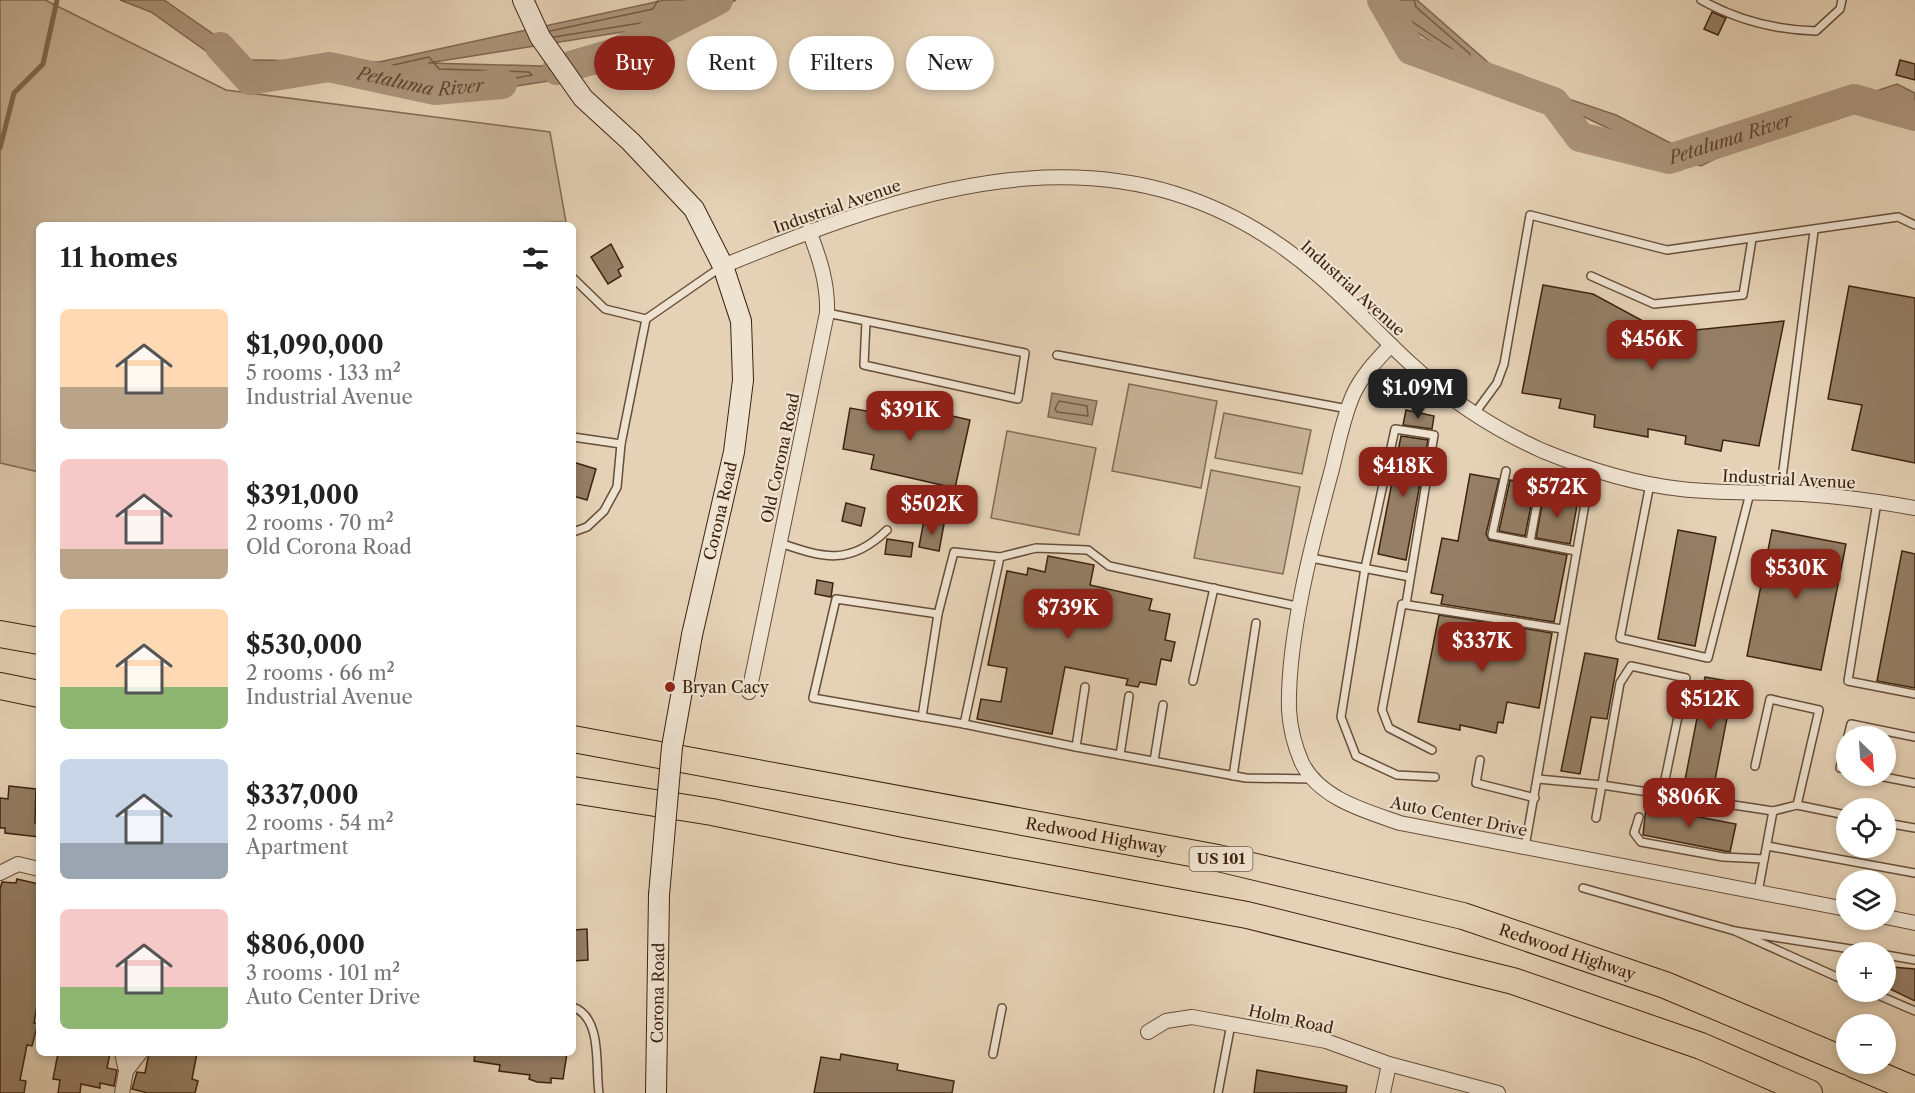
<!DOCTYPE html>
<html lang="en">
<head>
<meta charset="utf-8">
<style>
  body { margin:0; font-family:"Libre Caslon Text",serif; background:#f6f6f6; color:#222; height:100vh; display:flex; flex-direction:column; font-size:22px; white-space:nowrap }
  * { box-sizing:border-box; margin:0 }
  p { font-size:20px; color:#767676 }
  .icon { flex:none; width:33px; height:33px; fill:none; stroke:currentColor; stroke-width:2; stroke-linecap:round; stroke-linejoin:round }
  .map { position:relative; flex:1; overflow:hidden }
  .panel { position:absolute; left:36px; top:222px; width:540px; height:834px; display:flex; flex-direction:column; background:#fff; border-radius:9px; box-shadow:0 3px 9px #0003 }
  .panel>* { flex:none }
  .banner { position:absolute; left:594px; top:36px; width:570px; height:54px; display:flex; gap:12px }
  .needle { width:39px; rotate:155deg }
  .buttons { position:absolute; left:1836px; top:726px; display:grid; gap:12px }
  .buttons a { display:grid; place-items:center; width:60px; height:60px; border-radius:50%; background:#fff; box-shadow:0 3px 9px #0003; font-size:30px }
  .price { position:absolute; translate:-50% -51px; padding:0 14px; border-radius:12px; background:#8f2418; color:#fff; font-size:20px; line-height:39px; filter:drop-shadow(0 2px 3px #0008) }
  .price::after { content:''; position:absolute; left:50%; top:36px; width:18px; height:14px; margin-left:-9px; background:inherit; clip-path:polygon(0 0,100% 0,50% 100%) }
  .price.current { background:#222; color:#fff }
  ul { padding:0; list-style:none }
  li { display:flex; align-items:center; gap:18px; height:150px; padding:0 24px }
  li span { display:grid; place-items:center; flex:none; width:168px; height:120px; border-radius:9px; color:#555 }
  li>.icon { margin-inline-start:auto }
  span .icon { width:72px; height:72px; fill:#fffc; stroke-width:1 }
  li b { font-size:26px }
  h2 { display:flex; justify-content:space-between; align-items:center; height:72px; padding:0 24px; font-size:26px }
  .tag { padding:0 21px; border-radius:27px; background:#fff; box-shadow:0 3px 9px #0003; font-size:21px; line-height:54px }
  .tag.current { background:#8f2418; color:#fff }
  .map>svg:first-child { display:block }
  .green { fill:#c8b499; stroke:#826b54; stroke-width:1.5 }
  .water { fill:#ac967d; stroke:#806851; stroke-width:1.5 }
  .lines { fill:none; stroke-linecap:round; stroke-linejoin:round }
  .shore { stroke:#745c46; stroke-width:1.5 }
  .stream { stroke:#806851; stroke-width:5 }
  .river { stroke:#ac967d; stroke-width:30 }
  .building { fill:#947e65; stroke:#3d220e; stroke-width:1.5 }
  .lane-casing { stroke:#674e38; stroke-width:10 }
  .street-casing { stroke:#674e38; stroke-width:16 }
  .secondary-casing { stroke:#3d220e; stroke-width:22 }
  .highway-casing { stroke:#3d220e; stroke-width:28 }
  .lane { stroke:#eee2d0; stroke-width:7 }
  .street { stroke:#eee2d0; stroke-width:14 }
  .secondary { stroke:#eee2d0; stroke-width:20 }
  .highway { stroke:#e5d2b6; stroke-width:26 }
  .secondary-bridge-casing { stroke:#3d220e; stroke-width:22; stroke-linecap:butt }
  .secondary-bridge { stroke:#eee2d0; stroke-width:20 }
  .poi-dot { fill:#8f2418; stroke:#eee2d0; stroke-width:2 }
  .labels { text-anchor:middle; stroke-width:4.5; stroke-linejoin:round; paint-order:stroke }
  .shield { fill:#eee2d0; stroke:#725c48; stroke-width:1.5 }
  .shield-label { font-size:15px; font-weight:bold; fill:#3d220e }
  .street-label { font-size:16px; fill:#3d220e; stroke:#eee2d0 }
  .poi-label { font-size:16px; fill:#3d220e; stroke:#eee2d0; text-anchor:start }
  .water-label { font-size:18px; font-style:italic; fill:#5e452f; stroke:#eee2d0 }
</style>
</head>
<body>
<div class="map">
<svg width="1915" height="1093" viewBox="0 0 1915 1093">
  <rect width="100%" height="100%" fill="#e5d2b6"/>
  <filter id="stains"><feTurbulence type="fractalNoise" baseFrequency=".00333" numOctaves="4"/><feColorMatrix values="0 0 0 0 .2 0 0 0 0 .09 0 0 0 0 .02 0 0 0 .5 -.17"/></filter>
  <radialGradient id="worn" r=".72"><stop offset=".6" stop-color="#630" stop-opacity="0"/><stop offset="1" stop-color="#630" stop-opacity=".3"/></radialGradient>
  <g class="green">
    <polygon points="0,0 45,0 226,90 550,132 566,222 450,225 39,225 39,472 0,463"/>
    <polygon points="1129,384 1217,401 1201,488 1112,471"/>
    <polygon points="1224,413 1311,430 1302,474 1215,458"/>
    <polygon points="1007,431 1096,448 1079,535 991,518"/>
    <polygon points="1211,470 1300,487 1283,574 1194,558"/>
  </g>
  <g class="water">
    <polygon points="120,0 164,0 251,60 379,62 665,0 736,0 691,21 428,63 541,66 635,54 666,63 483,91 364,74 244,78 151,12"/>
    <polygon points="1370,0 1417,0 1506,78 1616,115 1682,149 1798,117 1897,84 1915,93 1915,110 1889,99 1753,140 1701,166 1656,151 1578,114 1516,100"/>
    <polygon points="1052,393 1097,401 1092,425 1048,417"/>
  </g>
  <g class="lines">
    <g class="shore">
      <polyline points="1380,0 1467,59 1470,59 1470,54 1416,7 1414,0"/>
      <polyline points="550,31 653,9 658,0"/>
      <polyline points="554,37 689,15 722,0"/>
      <polygon points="429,57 439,69 529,72 532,75 483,84 387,69 389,66"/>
      <polygon points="1059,401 1087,406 1088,416 1057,412 1055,409"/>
    </g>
    <polyline class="stream" points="0,148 14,93 43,64 57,0"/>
    <g class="river">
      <path id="s1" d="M1382 0 1411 50 1554 102 1580 137 1669 159 1854 99 1915 116"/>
      <path id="s2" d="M220 47 250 80 329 67 435 90 502 84"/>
      <polyline points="557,70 615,53 718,0"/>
    </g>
  </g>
  <g class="building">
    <polygon points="1712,12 1726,18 1718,35 1704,29"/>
    <polygon points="1900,60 1915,64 1915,80 1896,75"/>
    <polygon points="611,244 623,267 618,270 621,276 608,284 591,257"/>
    <polygon points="1543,285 1593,294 1665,333 1784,321 1759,446 1723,440 1721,451 1685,444 1686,436 1648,429 1648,437 1594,427 1595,415 1559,408 1561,399 1522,393"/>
    <polygon points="1849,286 1915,298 1915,463 1852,450 1862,405 1828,399"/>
    <polygon points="886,401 970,420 955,488 871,469 874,455 843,449 850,408 883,414"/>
    <polygon points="1406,410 1434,416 1432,429 1403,425"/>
    <polygon points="1401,436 1428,440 1406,560 1378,554"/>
    <polygon points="573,462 596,469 587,500 573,496"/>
    <polygon points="1470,474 1499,479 1486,534 1489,540 1567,555 1554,622 1441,604 1443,595 1431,593 1442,538 1458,541"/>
    <polygon points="1510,480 1535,485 1525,536 1499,531"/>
    <polygon points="1544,494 1578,500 1570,544 1536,538"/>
    <polygon points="846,503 865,508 861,526 842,521"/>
    <polygon points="924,520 944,524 939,551 919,547"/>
    <polygon points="1678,530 1716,537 1695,646 1658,639"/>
    <polygon points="1772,530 1846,544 1821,670 1747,656"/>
    <polygon points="887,539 913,543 911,557 885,554"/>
    <polygon points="1902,551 1915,554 1915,688 1877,681"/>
    <polygon points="1048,556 1094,565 1090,585 1152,599 1149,610 1170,614 1165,640 1175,642 1171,661 1161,659 1156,685 1140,682 1138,687 1126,685 1128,679 1065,667 1052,734 977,719 981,699 1001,702 1007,668 988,665 1007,571 1027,575 1028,568 1045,572"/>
    <polygon points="817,580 833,583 831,597 815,594"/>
    <polygon points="1439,615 1552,633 1539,708 1507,702 1503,723 1498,722 1496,733 1460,725 1460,730 1418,722"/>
    <polygon points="1585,653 1618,659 1607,719 1591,717 1580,774 1561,771"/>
    <polygon points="1705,677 1734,682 1714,785 1685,780"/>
    <polygon points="9,786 36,789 35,823 39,823 39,837 5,833 5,828 0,828 0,798 8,799"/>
    <polygon points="1646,807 1736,824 1730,852 1643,835"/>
    <polygon points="17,879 39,884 39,994 34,1023 38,1023 32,1046 27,1045 20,1080 26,1081 24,1093 0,1093 0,889 2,882 16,883"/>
    <polygon points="587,929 588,960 573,961 573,930"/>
    <polygon points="1892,967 1915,969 1915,1001 1886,987 1886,970"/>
    <polygon points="58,1053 110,1053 107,1068 117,1070 114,1086 100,1083 100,1088 81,1084 80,1093 58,1093 60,1080 53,1079"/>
    <polygon points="149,1053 197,1053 192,1079 198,1081 195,1093 148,1093 132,1089 137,1072 145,1073"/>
    <polygon points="475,1053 567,1053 563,1079 551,1078 551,1083 537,1082 529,1079 530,1075 499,1071 500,1065 474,1061"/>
    <polygon points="841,1054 898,1064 897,1070 954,1081 952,1093 814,1093 821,1057 840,1060"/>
    <polygon points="1257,1070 1347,1086 1346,1093 1254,1093"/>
  </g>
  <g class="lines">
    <defs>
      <g id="lane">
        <path d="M1701 0C1737 20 1775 30 1816 31L1840 9 1842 0"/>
        <polyline points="1591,276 1654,304 1743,295 1752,239"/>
        <polyline points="573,278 605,309 646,319"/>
        <polyline points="827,313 1025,353 1018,399 864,365 866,321"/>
        <polyline points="1057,355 1348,409"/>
        <polyline points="1475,413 1497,383 1504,364 1530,215 1667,250 1898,217 1915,225"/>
        <polyline points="573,437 621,444"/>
        <polyline points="1506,471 1492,535 1576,551"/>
        <polyline points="1650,484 1620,638 1708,658 1750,493"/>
        <polyline points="1780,493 1814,231"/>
        <polyline points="1877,502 1848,681 1915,694"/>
        <polyline points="573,532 587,527 604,511 617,487 621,444 646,319 721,267"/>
        <polyline points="1530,542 1540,487"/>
        <path d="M780 543C824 558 850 566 887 530"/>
        <polyline points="1000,557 964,724 813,698 836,599 938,614 954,552 1000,557 1036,548 1088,550 1109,566 1301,607"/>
        <polyline points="1311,558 1410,577"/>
        <polyline points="1406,604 1434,435 1395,429 1365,568 1341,717 1356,756 1397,775 1435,777"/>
        <polyline points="1193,681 1214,588"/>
        <polyline points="1085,687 1076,747 1246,778 1313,779"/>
        <polyline points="922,717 938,614"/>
        <polyline points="964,724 1076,747"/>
        <polyline points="1848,736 1851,724 1915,737"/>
        <polyline points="1846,742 1840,768 1846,769"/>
        <polyline points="1432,750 1389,728 1382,710 1402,604 1562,629"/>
        <polyline points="1120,755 1129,696"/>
        <polyline points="1480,760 1476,783 1535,798"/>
        <polyline points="1154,761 1163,705"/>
        <polyline points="1755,766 1770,699 1819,710 1797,805 1773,811"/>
        <polyline points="1233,776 1256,623"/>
        <polyline points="1879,776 1915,783"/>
        <polyline points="1538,779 1602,785 1773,811 1758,892"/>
        <polyline points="1797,805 1846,815"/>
        <polyline points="1639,817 1634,833 1641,842 1723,857 1764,859"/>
        <polyline points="1596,818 1620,683 1631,666 1686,678 1662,794"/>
        <polyline points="1886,823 1915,828"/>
        <polyline points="1767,846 1915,873"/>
        <polyline points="1525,847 1585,504"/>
        <polyline points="1583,888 1735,931"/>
        <polyline points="1886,955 1915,960"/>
        <polyline points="1846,981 1735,931 1870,952"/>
        <polyline points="1871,992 1915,1011"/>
        <path d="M573 1007C603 1018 595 1067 599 1093"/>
        <polyline points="993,1054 1002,1008"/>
        <polyline points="1218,1093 1231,1024"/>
      </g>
      <g id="street">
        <path d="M723 266C925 183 1132 113 1318 275 1351 303 1380 336 1412 365 1450 400 1496 430 1543 451 1587 469 1634 484 1681 489 1714 493 1746 492 1779 493 1825 494 1870 500 1915 508"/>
        <path d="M1391 345C1377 360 1362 375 1353 395 1343 418 1338 445 1332 469 1313 539 1287 638 1289 710 1290 727 1295 747 1302 763 1320 799 1366 811 1400 823L1846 909"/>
        <path d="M749 692 827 313C828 284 820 259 809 231"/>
        <polyline points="0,873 18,864 39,869"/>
        <polyline points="1886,917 1915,923"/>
        <polyline points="1148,1032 1166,1021 1192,1017 1326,1041 1389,1064 1498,1093"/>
        <polyline points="122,1053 126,1071 122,1093"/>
        <polyline points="126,1071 140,1053"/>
        <polyline points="1383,1093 1389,1064"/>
      </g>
      <g id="secondary">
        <polyline points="523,0 540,37 583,98 631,142 694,209 723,266 741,321 743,380 734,452 692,635"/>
        <path id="s3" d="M656 1093 659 895"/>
      </g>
      <g id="highway">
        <polyline points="0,634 39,641"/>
        <polyline points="0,686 39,694"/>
        <path id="s4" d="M573 739 1218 858 1463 916 1665 985 1846 1061"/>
        <polyline points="573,790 712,812 901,851 1247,915 1513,981 1701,1046 1809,1093"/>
        <polyline points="1853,1064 1915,1090"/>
      </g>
    </defs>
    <use href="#lane" class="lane-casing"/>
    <use href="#street" class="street-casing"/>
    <use href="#secondary" class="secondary-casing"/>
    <use href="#highway" class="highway-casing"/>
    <use href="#lane" class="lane"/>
    <use href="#street" class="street"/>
    <use href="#secondary" class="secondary"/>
    <use href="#highway" class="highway"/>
    <defs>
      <polyline id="secondary-bridge" points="659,895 672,747 692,635"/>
    </defs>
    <use href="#secondary-bridge" class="secondary-bridge-casing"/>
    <use href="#secondary-bridge" class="secondary-bridge"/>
  </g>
  <circle class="poi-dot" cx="670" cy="687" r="6"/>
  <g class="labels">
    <rect class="shield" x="1189.5" y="847" width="63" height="24" rx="4.5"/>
    <g class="shield-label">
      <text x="1221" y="864">US 101</text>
    </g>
    <g class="street-label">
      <text transform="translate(837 206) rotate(-19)" y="6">Industrial Avenue</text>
      <text transform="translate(1353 288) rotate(42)" y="6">Industrial Avenue</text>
      <text transform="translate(780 458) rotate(-78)" y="6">Old Corona Road</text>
      <text transform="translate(1789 479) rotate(3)" y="6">Industrial Avenue</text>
      <text transform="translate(720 511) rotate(-77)" y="6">Corona Road</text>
      <text transform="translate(1459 816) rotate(12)" y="6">Auto Center Drive</text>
      <text dy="6" stroke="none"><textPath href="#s4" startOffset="532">Redwood Highway</textPath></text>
      <text dy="6" stroke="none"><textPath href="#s4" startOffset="1018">Redwood Highway</textPath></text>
      <text dy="6" stroke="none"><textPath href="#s3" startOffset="100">Corona Road</textPath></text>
      <text transform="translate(1291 1019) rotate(12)" y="6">Holm Road</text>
    </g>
    <g class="poi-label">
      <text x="682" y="693">Bryan Cacy</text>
    </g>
    <g class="water-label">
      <text dy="6" stroke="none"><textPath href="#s2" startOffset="218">Petaluma River</textPath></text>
      <text dy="6" stroke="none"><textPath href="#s1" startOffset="410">Petaluma River</textPath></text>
    </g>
  </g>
  <rect width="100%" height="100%" filter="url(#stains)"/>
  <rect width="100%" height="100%" fill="url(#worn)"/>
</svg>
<div class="buttons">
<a><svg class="needle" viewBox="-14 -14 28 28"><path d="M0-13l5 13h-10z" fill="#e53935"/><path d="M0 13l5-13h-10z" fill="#767676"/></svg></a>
<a><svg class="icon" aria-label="locate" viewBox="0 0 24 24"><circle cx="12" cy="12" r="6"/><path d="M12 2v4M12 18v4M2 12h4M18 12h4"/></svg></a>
<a><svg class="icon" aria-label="layers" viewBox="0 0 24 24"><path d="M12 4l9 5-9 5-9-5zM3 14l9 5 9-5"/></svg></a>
<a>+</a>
<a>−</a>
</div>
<b class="price" style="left:1652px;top:371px">$456K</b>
<b class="price current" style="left:1418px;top:420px">$1.09M</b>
<b class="price" style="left:910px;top:442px">$391K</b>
<b class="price" style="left:1403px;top:498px">$418K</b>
<b class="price" style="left:1557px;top:519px">$572K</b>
<b class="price" style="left:932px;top:536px">$502K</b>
<b class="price" style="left:1796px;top:600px">$530K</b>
<b class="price" style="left:1068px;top:640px">$739K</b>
<b class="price" style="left:1482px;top:673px">$337K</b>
<b class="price" style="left:1710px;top:731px">$512K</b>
<b class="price" style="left:1689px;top:829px">$806K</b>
<div class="banner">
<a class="tag current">Buy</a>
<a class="tag">Rent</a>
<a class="tag">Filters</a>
<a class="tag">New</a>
</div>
<section class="panel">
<h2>11 homes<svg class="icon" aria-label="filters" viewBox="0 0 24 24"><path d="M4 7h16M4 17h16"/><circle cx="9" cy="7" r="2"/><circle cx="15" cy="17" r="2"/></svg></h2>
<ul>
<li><span style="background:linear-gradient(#ffd9b3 65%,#b9a48a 0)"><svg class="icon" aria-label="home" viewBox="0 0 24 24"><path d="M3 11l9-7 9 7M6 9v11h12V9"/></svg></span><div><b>$1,090,000</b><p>5 rooms · 133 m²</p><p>Industrial Avenue</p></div></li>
<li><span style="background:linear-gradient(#f6c9c9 75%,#b9a48a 0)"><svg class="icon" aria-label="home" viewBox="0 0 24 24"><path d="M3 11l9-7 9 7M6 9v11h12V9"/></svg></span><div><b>$391,000</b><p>2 rooms · 70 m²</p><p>Old Corona Road</p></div></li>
<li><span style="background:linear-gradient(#ffd9b3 65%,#8fb573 0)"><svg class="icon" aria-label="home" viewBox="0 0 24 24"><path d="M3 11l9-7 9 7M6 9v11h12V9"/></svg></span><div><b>$530,000</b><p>2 rooms · 66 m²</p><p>Industrial Avenue</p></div></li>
<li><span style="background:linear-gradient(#c9d6e8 70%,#9aa5b1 0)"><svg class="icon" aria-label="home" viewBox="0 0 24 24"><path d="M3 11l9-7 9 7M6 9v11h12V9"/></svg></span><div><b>$337,000</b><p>2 rooms · 54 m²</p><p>Apartment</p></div></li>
<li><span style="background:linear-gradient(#f6c9c9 65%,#8fb573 0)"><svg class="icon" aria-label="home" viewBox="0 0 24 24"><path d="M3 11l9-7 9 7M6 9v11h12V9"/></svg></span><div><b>$806,000</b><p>3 rooms · 101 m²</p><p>Auto Center Drive</p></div></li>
</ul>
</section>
</div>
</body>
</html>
